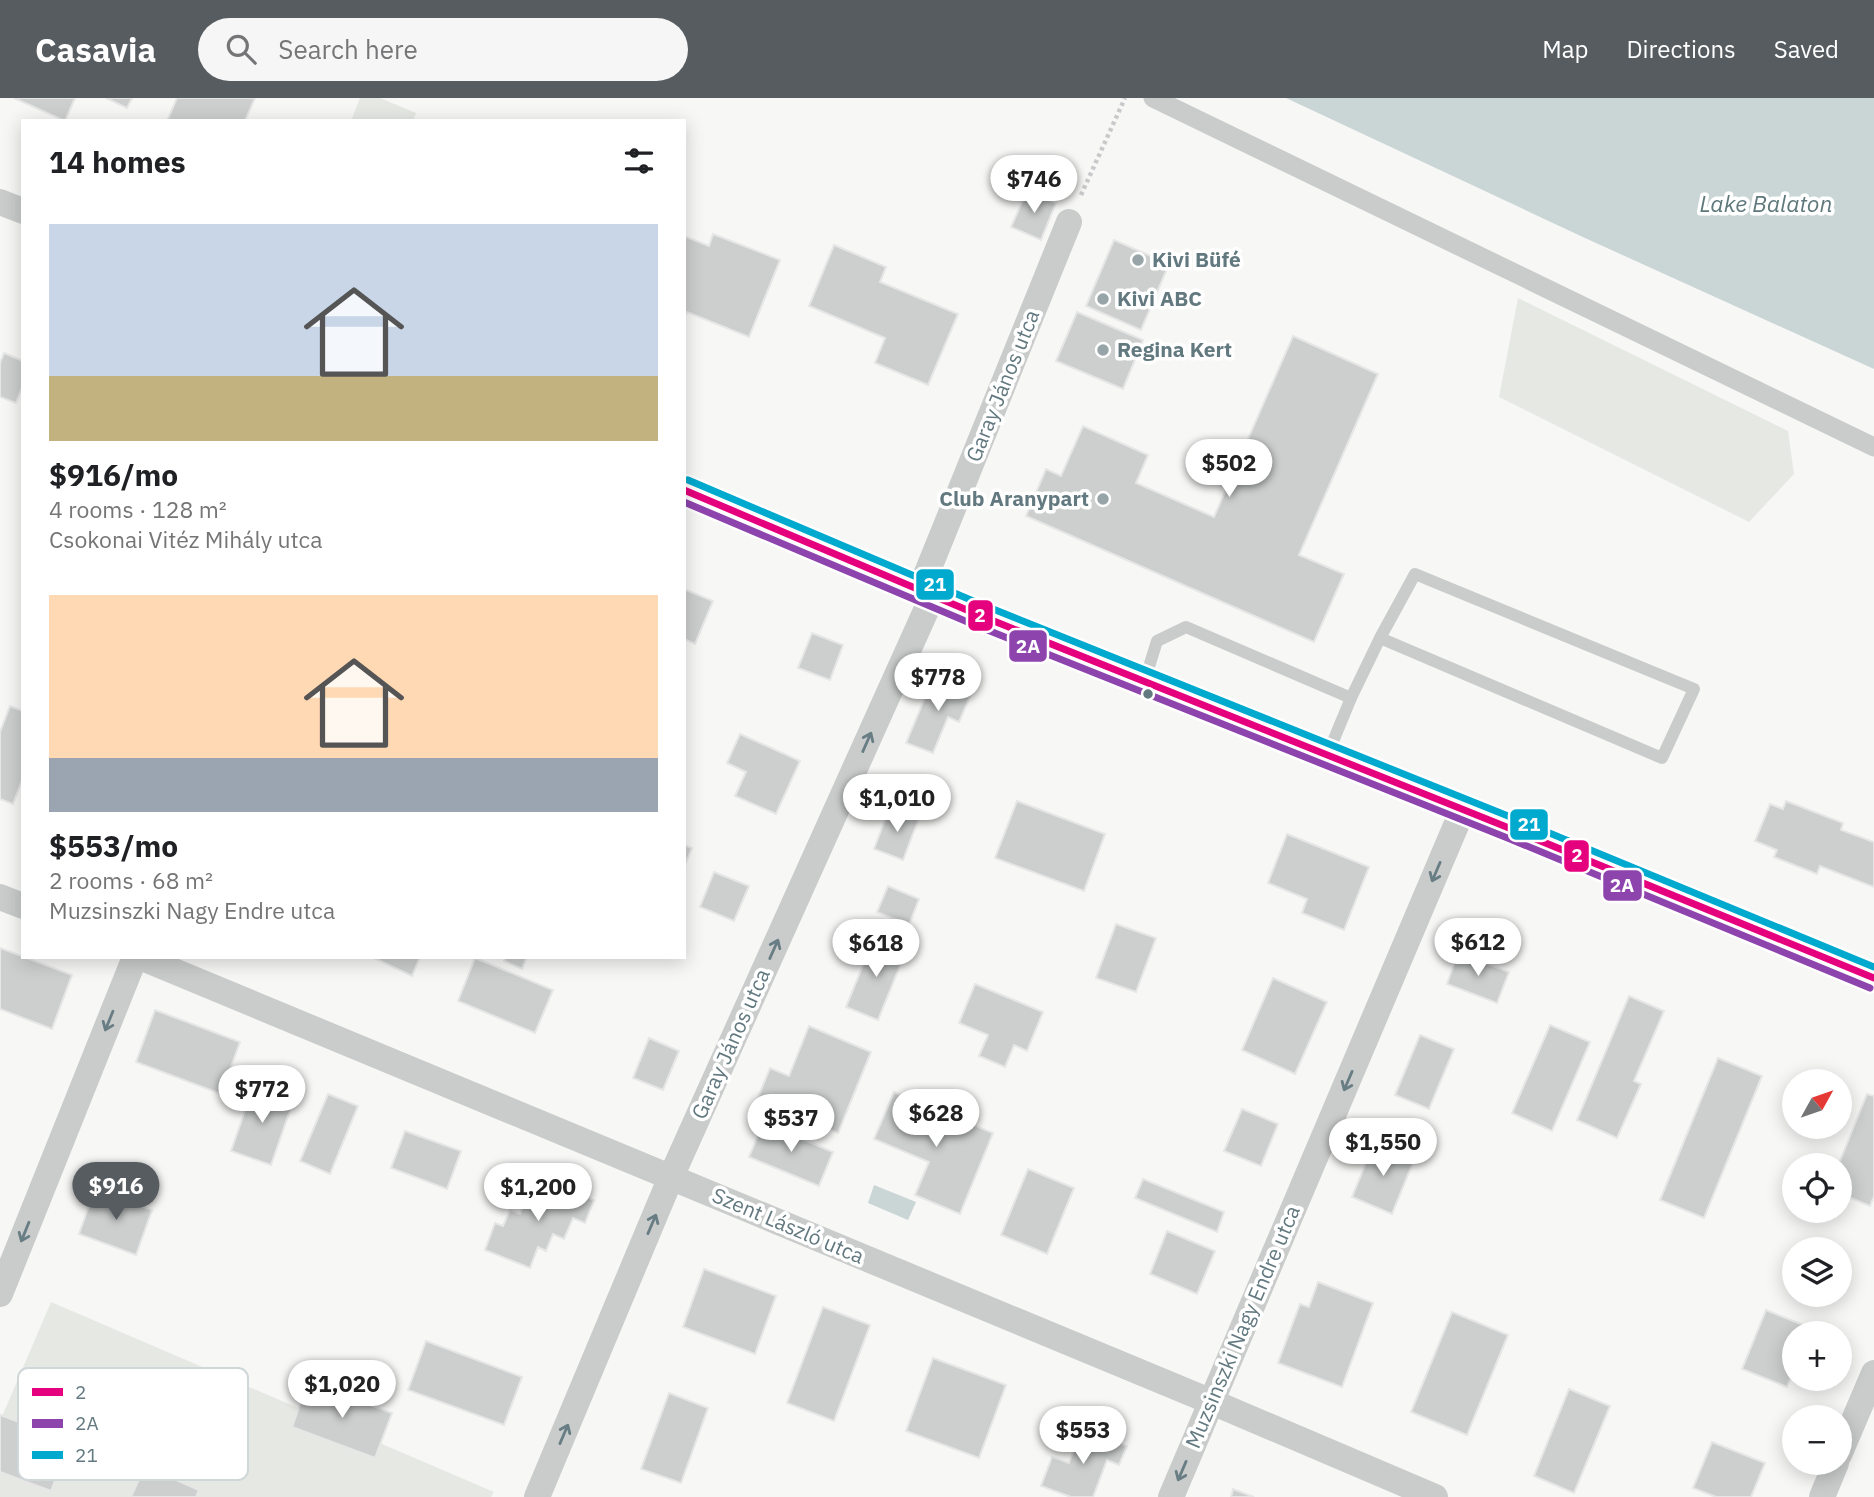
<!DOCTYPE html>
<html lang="en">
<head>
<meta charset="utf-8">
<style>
  body { margin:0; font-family:"IBM Plex Sans",sans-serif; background:#f6f6f6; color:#202124; height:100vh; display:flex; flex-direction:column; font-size:26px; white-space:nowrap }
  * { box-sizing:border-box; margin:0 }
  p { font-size:23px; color:#757577 }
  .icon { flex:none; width:38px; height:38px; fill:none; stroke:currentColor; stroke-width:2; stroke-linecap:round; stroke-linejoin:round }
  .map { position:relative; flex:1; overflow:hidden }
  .sheet { position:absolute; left:21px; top:21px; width:665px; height:840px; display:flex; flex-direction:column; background:#fff; border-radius:0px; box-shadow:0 4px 18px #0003 }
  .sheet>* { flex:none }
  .needle { width:46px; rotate:50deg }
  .buttons { position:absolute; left:1782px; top:971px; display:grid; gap:14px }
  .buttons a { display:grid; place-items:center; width:70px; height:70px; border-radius:50%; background:#fff; box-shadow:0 4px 18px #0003; font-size:35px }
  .price { position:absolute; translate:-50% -60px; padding:0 16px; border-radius:24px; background:#fff; color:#222; font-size:23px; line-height:46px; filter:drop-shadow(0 2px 4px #0008) }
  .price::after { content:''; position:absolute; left:50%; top:42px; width:21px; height:16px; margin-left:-10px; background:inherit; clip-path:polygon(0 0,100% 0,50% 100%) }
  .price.current { background:#565c60; color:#fff }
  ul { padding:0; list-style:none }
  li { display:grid; align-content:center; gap:14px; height:371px; padding:0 28px }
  li span { display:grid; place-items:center; height:217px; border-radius:0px; color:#555 }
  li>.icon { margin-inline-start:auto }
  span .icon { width:126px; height:126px; fill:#fffc; stroke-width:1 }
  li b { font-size:30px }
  h2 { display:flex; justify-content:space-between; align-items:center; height:84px; padding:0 28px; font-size:30px }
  header { display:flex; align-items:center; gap:42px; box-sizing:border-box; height:98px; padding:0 35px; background:#565c60; color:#fff }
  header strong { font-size:33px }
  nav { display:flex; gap:38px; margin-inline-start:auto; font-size:24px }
  .search { width:490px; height:63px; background:#f6f6f6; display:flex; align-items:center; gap:18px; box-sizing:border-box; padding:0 24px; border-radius:38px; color:#757577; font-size:26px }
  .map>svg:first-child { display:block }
  .green { fill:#e6e9e3 }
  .water { fill:#cad5d6 }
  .building { fill:#cdcfcf; stroke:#e6e6e6; stroke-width:2 }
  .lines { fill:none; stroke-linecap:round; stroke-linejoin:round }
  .path { stroke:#c8c9ca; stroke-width:4.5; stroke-dasharray:3.5 3.5; stroke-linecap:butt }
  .service { stroke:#cacccc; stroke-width:12 }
  .pedestrian { stroke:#cacccc; stroke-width:19 }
  .minor { stroke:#cacccc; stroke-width:26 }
  .bus-1-casing { stroke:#fff; stroke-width:12 }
  .bus-2-casing { stroke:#fff; stroke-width:12 }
  .bus-3-casing { stroke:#fff; stroke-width:12 }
  .bus-1 { stroke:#e5007d; stroke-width:7 }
  .bus-2 { stroke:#8e44ad; stroke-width:7 }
  .bus-3 { stroke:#00a9ce; stroke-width:7 }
  .oneway { stroke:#687d84 }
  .poi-dot { fill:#97a5a9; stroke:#fff; stroke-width:2.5 }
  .bus-dot { fill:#637980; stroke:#fff; stroke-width:2.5 }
  .labels { text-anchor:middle; stroke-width:7; stroke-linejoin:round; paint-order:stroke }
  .poi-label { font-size:21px; font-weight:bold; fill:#637980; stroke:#fff; text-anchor:start }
  .street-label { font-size:21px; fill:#637980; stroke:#fff }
  .water-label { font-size:23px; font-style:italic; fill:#5e787b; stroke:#fff }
  .key { fill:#fff; stroke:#d0d7d9; stroke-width:2 }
  .key-label { font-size:19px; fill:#637980 }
  .line-badge { stroke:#fff; stroke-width:2.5 }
  .badge-label { font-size:19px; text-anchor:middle; font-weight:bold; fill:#fff }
</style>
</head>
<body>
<header>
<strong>Casavia</strong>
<div class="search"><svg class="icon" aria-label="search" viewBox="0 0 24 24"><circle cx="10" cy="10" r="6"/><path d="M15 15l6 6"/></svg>Search here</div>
<nav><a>Map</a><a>Directions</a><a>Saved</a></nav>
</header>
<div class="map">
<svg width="1874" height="1399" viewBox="0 0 1874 1399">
  <rect width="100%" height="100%" fill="#f7f7f6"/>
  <g class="green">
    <polygon points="360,0 380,0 416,15 413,23 351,23"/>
    <polygon points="1518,200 1788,333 1794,376 1749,424 1499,299"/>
    <polygon points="51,1204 494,1394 491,1399 0,1399 0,1323"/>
  </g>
  <g class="water">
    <polygon points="1286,0 1874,0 1874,271 1585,140"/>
    <polygon points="874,1087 916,1104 908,1122 868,1105"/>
  </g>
  <g class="building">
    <polygon points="14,0 75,0 65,23"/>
    <polygon points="106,0 132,0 127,10"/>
    <polygon points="177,0 255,0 245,23 167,23"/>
    <polygon points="1027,93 1056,105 1041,142 1011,129"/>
    <polygon points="713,136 780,162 749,239 687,214 684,220 684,138 709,148"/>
    <polygon points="1114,142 1169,166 1141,232 1086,208"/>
    <polygon points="834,147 886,169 880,184 958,216 928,287 875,265 885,240 809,208"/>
    <polygon points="1077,214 1143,242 1123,291 1056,263"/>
    <polygon points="1293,238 1378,276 1299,457 1344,476 1314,544 1026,418 1046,371 1061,378 1083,328 1148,357 1136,385 1214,419"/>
    <polygon points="4,255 23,263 23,288 16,305 0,299 0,265"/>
    <polygon points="684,491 713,503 695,546 684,541"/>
    <polygon points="812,535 843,547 830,582 798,570"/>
    <polygon points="934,578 972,594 959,624 948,619 933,655 906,645"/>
    <polygon points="10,608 23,613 23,680 13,706 0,701 0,634"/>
    <polygon points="740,636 800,663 776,716 735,698 746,674 727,665"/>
    <polygon points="1017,703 1105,736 1084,793 995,760"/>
    <polygon points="1786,703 1843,725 1841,732 1874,744 1874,789 1820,768 1817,776 1774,759 1777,752 1755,743 1770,706 1783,711"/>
    <polygon points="890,709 919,720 903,762 874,751"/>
    <polygon points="1287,736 1369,769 1344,832 1302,815 1307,801 1268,785"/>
    <polygon points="684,747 692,750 684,769"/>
    <polygon points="714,774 749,788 734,823 700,809"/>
    <polygon points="888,788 919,801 909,827 877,814"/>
    <polygon points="1116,826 1156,840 1136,894 1096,880"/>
    <polygon points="874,840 906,853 878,922 846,909"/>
    <polygon points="0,850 72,877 52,931 0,911"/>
    <polygon points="1458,855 1509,874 1497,905 1447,886"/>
    <polygon points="372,859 420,859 412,878"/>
    <polygon points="506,859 527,859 522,871 504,863"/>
    <polygon points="475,860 553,892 535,935 458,903"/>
    <polygon points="1273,880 1327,904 1295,976 1242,952"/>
    <polygon points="975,886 1043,914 1027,953 1014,947 1005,969 979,958 988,937 959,925"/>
    <polygon points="1629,898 1664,913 1634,983 1641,986 1617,1040 1577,1022"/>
    <polygon points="155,912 240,944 221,996 136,964"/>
    <polygon points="1550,927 1590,944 1552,1033 1512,1015"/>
    <polygon points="809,928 871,954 838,1035 757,1002 770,970 789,978"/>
    <polygon points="1420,937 1454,951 1429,1011 1395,997"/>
    <polygon points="649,940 679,953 663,992 633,980"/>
    <polygon points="1718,960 1762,978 1704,1120 1660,1102"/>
    <polygon points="254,987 294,1001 271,1067 231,1053"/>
    <polygon points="894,994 993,1035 960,1116 915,1097 929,1064 874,1041"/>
    <polygon points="328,996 358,1008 330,1076 300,1063"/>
    <polygon points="1867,996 1874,998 1874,1098 1870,1108 1839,1095 1838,1068"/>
    <polygon points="1242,1011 1278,1026 1261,1068 1224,1053"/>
    <polygon points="763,1025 833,1054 819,1088 749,1059"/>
    <polygon points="405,1033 461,1053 447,1091 391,1070"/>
    <polygon points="1374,1045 1414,1062 1392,1116 1352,1099"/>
    <polygon points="1028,1071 1074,1090 1047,1156 1001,1137"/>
    <polygon points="542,1081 594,1102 585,1125 573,1120 564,1141 553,1136 546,1153 538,1149 530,1170 485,1152 495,1125 503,1128 510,1112 520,1116 527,1098 534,1101"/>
    <polygon points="1143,1081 1224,1114 1217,1134 1135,1100"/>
    <polygon points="95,1091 152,1112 136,1157 79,1136"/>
    <polygon points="1167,1133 1215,1153 1197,1196 1150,1176"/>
    <polygon points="704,1171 776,1198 755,1256 683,1229"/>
    <polygon points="1318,1184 1373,1205 1342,1289 1278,1265 1300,1206 1309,1209"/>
    <polygon points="823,1209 870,1227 834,1323 787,1305"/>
    <polygon points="1766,1212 1811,1230 1809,1236 1794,1236 1794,1272 1787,1289 1742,1271"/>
    <polygon points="1452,1214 1508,1237 1467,1337 1411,1314"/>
    <polygon points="426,1243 522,1279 504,1327 408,1292"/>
    <polygon points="933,1260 1006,1287 979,1360 906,1333"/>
    <polygon points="308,1284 392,1315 375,1360 292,1329"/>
    <polygon points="1569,1291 1610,1308 1574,1395 1534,1378"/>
    <polygon points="669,1295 708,1310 681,1385 641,1371"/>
    <polygon points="0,1317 70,1343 51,1393 0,1374"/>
    <polygon points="1082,1331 1127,1348 1119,1367 1107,1362 1093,1399 1071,1399 1041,1388 1052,1359 1069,1365"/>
    <polygon points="1712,1344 1765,1365 1751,1399 1716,1399 1693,1390"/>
    <polygon points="145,1368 199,1392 196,1399 131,1399"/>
    <polygon points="1233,1391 1254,1399 1231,1399"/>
  </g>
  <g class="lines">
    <polyline class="path" points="1081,97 1125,0"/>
    <g class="service">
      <polyline points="1144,585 1157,543 1186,529 1351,600 1327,658"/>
      <polyline points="1351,600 1380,540 1662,660 1694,591 1415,476 1380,540"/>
    </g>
    <polyline class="pedestrian" points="1153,0 1874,349"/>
    <g class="minor">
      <polyline points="0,104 23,113"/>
      <path d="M684 392C940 505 1202 606 1462 711 1600 766 1737 824 1874 880"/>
      <polyline points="920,492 1069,124"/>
      <polyline points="0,799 23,808"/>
      <polyline points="140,859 1212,1304 1435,1399"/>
      <polyline points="0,1196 135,859"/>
      <polyline points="1839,1357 1874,1275"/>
      <polyline points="537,1399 671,1079 933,497"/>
      <polyline points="1171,1399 1463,711"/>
      <polyline points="1822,1399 1836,1365"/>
    </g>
    <defs>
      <polyline id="bus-1" points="684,392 974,515 1514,732 1874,880"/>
      <polyline id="bus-2" points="684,404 970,525 1510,741 1870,890"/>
      <polyline id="bus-3" points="688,382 978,505 1518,722 1874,869"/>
    </defs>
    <use href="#bus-1" class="bus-1-casing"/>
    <use href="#bus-2" class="bus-2-casing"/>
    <use href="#bus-3" class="bus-3-casing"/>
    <use href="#bus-1" class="bus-1"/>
    <use href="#bus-2" class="bus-2"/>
    <use href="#bus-3" class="bus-3"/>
  </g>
  <defs><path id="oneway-shaft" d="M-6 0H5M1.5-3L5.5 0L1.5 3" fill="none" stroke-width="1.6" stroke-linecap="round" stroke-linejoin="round" transform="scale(1.75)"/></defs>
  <g class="oneway">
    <use href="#oneway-shaft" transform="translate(867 644) rotate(-66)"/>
    <use href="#oneway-shaft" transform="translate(1436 774) rotate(113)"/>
    <use href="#oneway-shaft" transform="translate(774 851) rotate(-66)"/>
    <use href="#oneway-shaft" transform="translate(109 923) rotate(112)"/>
    <use href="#oneway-shaft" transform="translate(1348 983) rotate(113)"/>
    <use href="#oneway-shaft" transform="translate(652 1126) rotate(-67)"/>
    <use href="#oneway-shaft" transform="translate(25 1134) rotate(112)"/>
    <use href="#oneway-shaft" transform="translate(564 1336) rotate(-67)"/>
    <use href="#oneway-shaft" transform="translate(1182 1373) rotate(113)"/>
  </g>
  <g class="poi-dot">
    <circle cx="1138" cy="162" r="7"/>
    <circle cx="1103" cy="201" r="7"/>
    <circle cx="1103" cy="252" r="7"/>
    <circle cx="1103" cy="401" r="7"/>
  </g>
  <circle class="bus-dot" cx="1148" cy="596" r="6"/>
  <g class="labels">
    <g class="poi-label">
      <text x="1152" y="169">Kivi Büfé</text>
      <text x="1117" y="208">Kivi ABC</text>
      <text x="1117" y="259">Regina Kert</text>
      <text x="1089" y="408" text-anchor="end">Club Aranypart</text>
    </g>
    <g class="street-label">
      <text transform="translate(1003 288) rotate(-68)" y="7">Garay János utca</text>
      <text transform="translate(731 946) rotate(-66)" y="7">Garay János utca</text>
      <text transform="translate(788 1128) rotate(23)" y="7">Szent László utca</text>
      <text transform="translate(1243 1229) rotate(-67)" y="7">Muzsinszki Nagy Endre utca</text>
    </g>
    <g class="water-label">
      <text x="1766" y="114">Lake Balaton</text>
    </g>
  </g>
  <rect x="18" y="1270" width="230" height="112" rx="10" class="key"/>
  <rect x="32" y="1290" width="31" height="8" fill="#e5007d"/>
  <rect x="32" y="1321" width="31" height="9" fill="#8e44ad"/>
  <rect x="32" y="1353" width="31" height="8" fill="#00a9ce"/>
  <g class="key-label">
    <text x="75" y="1301">2</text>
    <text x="75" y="1332">2A</text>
    <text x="75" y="1364">21</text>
  </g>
  <g class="line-badge">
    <rect x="915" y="470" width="40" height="33" rx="7" fill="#00a9ce"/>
    <rect x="967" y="501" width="27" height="33" rx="7" fill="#e5007d"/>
    <rect x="1008" y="531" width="40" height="34" rx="7" fill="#8e44ad"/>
    <rect x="1509" y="710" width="40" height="33" rx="7" fill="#00a9ce"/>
    <rect x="1563" y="741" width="27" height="34" rx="7" fill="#e5007d"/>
    <rect x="1602" y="771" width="41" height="33" rx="7" fill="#8e44ad"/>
  </g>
  <g class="badge-label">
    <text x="935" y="493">21</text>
    <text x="980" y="524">2</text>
    <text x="1028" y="555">2A</text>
    <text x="1529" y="733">21</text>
    <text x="1577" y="764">2</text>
    <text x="1622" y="794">2A</text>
  </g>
</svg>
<div class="buttons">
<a><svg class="needle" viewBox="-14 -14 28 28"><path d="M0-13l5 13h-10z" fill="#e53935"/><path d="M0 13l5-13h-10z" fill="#757577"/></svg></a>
<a><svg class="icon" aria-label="locate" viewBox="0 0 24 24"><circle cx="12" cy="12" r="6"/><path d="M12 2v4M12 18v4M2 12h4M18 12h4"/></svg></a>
<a><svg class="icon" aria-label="layers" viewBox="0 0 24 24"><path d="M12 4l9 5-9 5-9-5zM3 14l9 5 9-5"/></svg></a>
<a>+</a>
<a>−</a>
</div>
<b class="price" style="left:1034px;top:117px">$746</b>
<b class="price" style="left:1229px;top:401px">$502</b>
<b class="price" style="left:938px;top:615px">$778</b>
<b class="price" style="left:897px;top:736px">$1,010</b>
<b class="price" style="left:1478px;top:880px">$612</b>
<b class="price" style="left:876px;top:881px">$618</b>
<b class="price" style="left:262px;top:1027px">$772</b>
<b class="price" style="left:936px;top:1051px">$628</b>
<b class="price" style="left:791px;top:1056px">$537</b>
<b class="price" style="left:1383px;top:1080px">$1,550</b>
<b class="price current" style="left:116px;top:1124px">$916</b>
<b class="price" style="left:538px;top:1125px">$1,200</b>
<b class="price" style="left:342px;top:1322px">$1,020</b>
<b class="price" style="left:1083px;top:1368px">$553</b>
<section class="sheet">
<h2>14 homes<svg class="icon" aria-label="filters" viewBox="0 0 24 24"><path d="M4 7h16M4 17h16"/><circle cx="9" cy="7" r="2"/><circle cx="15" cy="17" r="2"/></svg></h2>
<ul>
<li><span style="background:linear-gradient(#c9d6e8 70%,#c2b280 0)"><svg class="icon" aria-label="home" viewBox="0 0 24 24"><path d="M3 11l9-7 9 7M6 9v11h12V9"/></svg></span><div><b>$916/mo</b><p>4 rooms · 128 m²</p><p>Csokonai Vitéz Mihály utca</p></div></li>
<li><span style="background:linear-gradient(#ffd9b3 75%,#9aa5b1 0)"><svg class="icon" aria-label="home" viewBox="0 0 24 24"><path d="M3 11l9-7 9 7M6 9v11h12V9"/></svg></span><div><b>$553/mo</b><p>2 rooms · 68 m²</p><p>Muzsinszki Nagy Endre utca</p></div></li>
</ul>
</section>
</div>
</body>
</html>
